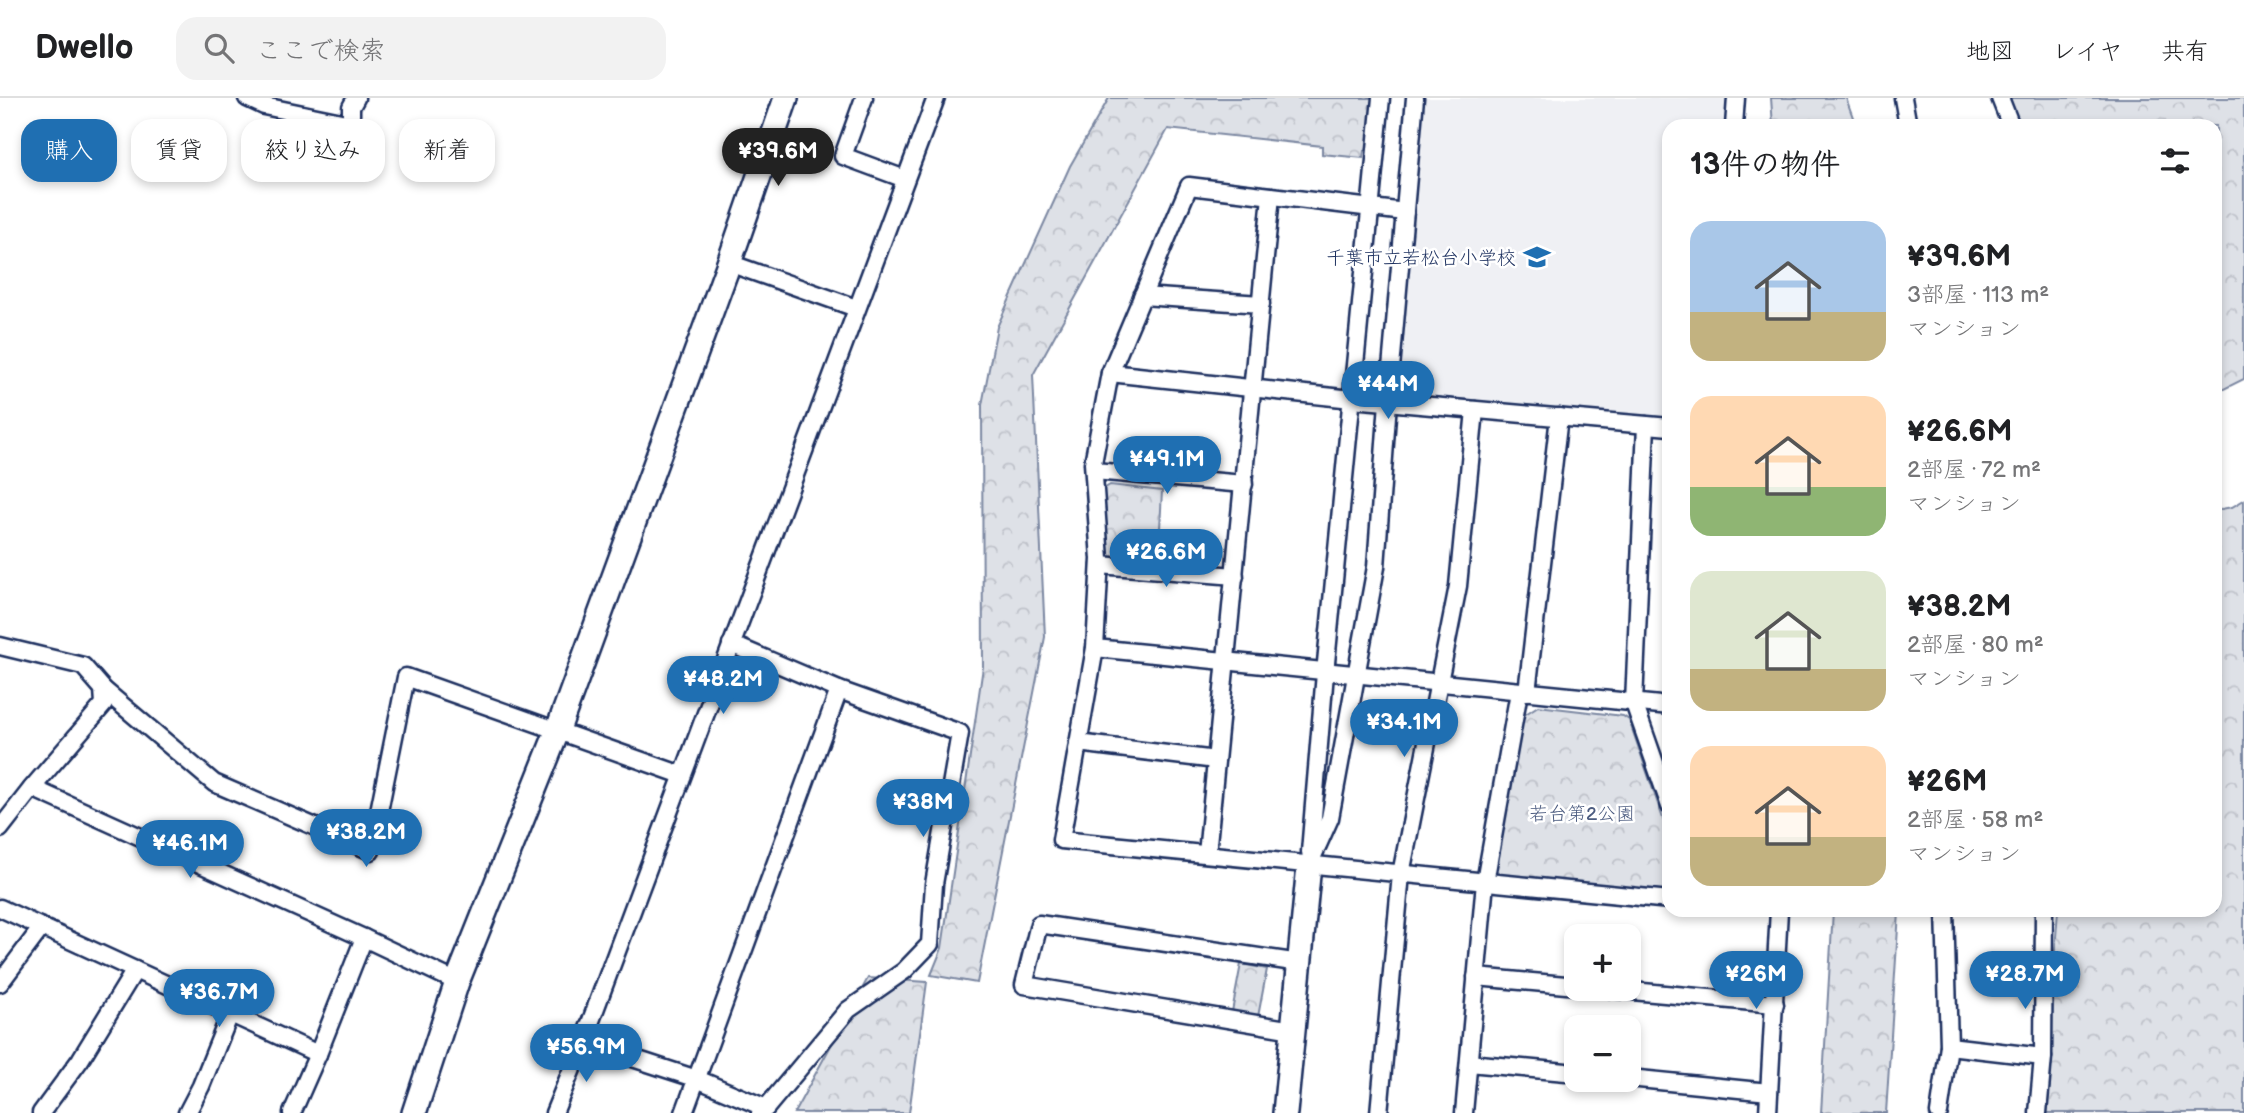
<!DOCTYPE html>
<html lang="ja">
<head>
<meta charset="utf-8">
<style>
  body { margin:0; font-family:"Balsamiq Sans","Klee One",sans-serif; background:#f2f2f2; color:#202124; height:100vh; display:flex; flex-direction:column; font-size:26px; white-space:nowrap }
  * { box-sizing:border-box; margin:0 }
  p { font-size:23px; color:#757577 }
  .icon { flex:none; width:38px; height:38px; fill:none; stroke:currentColor; stroke-width:2; stroke-linecap:round; stroke-linejoin:round }
  .map { position:relative; flex:1; overflow:hidden }
  .panel { position:absolute; left:1662px; top:21px; width:560px; height:798px; display:flex; flex-direction:column; background:#fff; border-radius:21px; box-shadow:0 4px 10px #0003 }
  .panel>* { flex:none }
  .hud { position:absolute; left:21px; top:21px; width:665px; height:63px; display:flex; gap:14px }
  .fabs { position:absolute; left:1564px; top:826px; display:grid; gap:14px }
  .fabs a { display:grid; place-items:center; width:77px; height:77px; border-radius:14px; background:#fff; box-shadow:0 4px 10px #0003; font-size:35px }
  .price { position:absolute; translate:-50% -60px; padding:0 16px; border-radius:24px; background:#1f6fb2; color:#fff; font-size:23px; line-height:46px; filter:drop-shadow(0 2px 4px #0008) }
  .price::after { content:''; position:absolute; left:50%; top:42px; width:21px; height:16px; margin-left:-10px; background:inherit; clip-path:polygon(0 0,100% 0,50% 100%) }
  .price.on { background:#222; color:#fff }
  ul { padding:0; list-style:none }
  li { display:flex; align-items:center; gap:21px; height:175px; padding:0 28px }
  li span { display:grid; place-items:center; flex:none; width:196px; height:140px; border-radius:21px; color:#555 }
  li>.icon { margin-inline-start:auto }
  span .icon { width:84px; height:84px; fill:#fffc; stroke-width:1 }
  li b { font-size:30px }
  h2 { display:flex; justify-content:space-between; align-items:center; height:84px; padding:0 28px; font-size:30px }
  .pill { padding:0 24px; border-radius:21px; background:#fff; box-shadow:0 4px 10px #0003; font-size:24px; line-height:63px }
  .pill.on { background:#1f6fb2; color:#fff }
  header { display:flex; align-items:center; gap:42px; box-sizing:border-box; height:98px; padding:0 35px; background:#fff; border-bottom:2px solid #e0e0e0 }
  header strong { font-size:33px }
  nav { display:flex; gap:38px; margin-inline-start:auto; font-size:24px }
  .search { width:490px; height:63px; background:#f2f2f2; display:flex; align-items:center; gap:18px; box-sizing:border-box; padding:0 24px; border-radius:21px; color:#757577; font-size:26px }
  .map>svg:first-child { display:block }
  .built { fill:#eff0f4 }
  .forest { fill:url(#forest-crowns); stroke:#7c88a2; stroke-width:2 }
  .lines { fill:none; stroke-linecap:round; stroke-linejoin:round }
  .street-casing { stroke:#1b2f5e; stroke-width:21 }
  .secondary-casing { stroke:#1b2f5e; stroke-width:28 }
  .street { stroke:#fff; stroke-width:16 }
  .secondary { stroke:#fff; stroke-width:23 }
  .labels { text-anchor:middle; stroke-width:5; stroke-linejoin:round; paint-order:stroke }
  .poi-label { font-size:19px; fill:#1b2f5e; stroke:#fff; text-anchor:end }
  .park-label { font-size:19px; fill:#4c5c80; stroke:#fff }
</style>
</head>
<body>
<header>
<strong>Dwello</strong>
<div class="search"><svg class="icon" aria-label="search" viewBox="0 0 24 24"><circle cx="10" cy="10" r="6"/><path d="M15 15l6 6"/></svg>ここで検索</div>
<nav><a>地図</a><a>レイヤ</a><a>共有</a></nav>
</header>
<div class="map">
<svg width="2244" height="1015" viewBox="0 0 2244 1015">
  <defs>
    <pattern id="forest-crowns" width="20" height="18" patternUnits="userSpaceOnUse" patternTransform="scale(1.75)"><rect width="20" height="18" fill="#dee1e7"/><path d="M2 6a3 3 0 1 1 6 0M12 15a3 3 0 1 1 6 0" fill="none" stroke="#bec1c9"/></pattern>
  </defs>
  <rect width="100%" height="100%" fill="#fff"/>
  <filter id="ink" filterUnits="userSpaceOnUse"><feTurbulence type="fractalNoise" baseFrequency=".0143" numOctaves="2"/><feDisplacementMap in="SourceGraphic" scale="14" xChannelSelector="R" yChannelSelector="G"/><feConvolveMatrix kernelMatrix="1 2 1 2 8 2 1 2 1" color-interpolation-filters="sRGB"/></filter>
  <g filter="url(#ink)">
    <polygon class="built" points="1419,0 1727,0 1724,28 1670,28 1669,327 1402,301 1392,289"/>
    <g class="forest">
      <polygon points="1109,0 1374,0 1369,53 1364,53 1363,60 1322,56 1322,48 1168,31 1033,277 1045,539 977,885 931,877 942,850 983,569 982,307 997,229 1070,68"/>
      <polygon points="1771,0 1846,0 1856,28 1773,28"/>
      <polygon points="2010,0 2244,0 2244,281 2216,295 2216,28 2015,28"/>
      <polygon points="1110,387 1162,393 1158,468 1112,464 1104,455 1102,392"/>
      <polygon points="2244,402 2244,1015 2043,1015 2058,812 2216,812 2216,412 2232,409"/>
      <polygon points="1538,608 1623,618 1629,622 1669,738 1669,800 1500,784 1493,773 1524,617"/>
      <polygon points="1833,812 1899,814 1886,1015 1821,1015"/>
      <polygon points="1241,866 1267,871 1257,924 1231,919"/>
      <polygon points="868,880 927,884 909,1015 794,1015"/>
    </g>
    <g class="lines">
      <defs>
        <g id="street">
          <polyline points="247,0 264,8 351,26 351,9 356,0"/>
          <polyline points="864,0 843,58 905,81"/>
          <polyline points="1903,0 1908,28"/>
          <polyline points="2000,0 2011,28"/>
          <polyline points="1734,28 1736,0"/>
          <polyline points="1405,114 1189,88 1110,275 1093,365 1100,461 1095,550 1061,742 1670,802"/>
          <polyline points="729,165 856,210"/>
          <polyline points="1142,198 1261,206"/>
          <polyline points="1110,275 1352,301 1670,329"/>
          <polyline points="1646,327 1634,605 1670,708"/>
          <polyline points="1094,373 1244,386"/>
          <polyline points="1100,467 1235,478"/>
          <polyline points="731,546 839,592 960,635 934,786 930,846 904,873 848,912 766,1010 760,1015"/>
          <polyline points="0,548 83,568 103,591 104,606 32,690 0,731"/>
          <polyline points="1095,550 1670,608"/>
          <polyline points="103,591 214,685 371,753 406,579 682,677"/>
          <polyline points="1527,594 1559,319"/>
          <polyline points="1078,645 1216,662"/>
          <polyline points="32,690 364,840 457,884"/>
          <polyline points="1310,754 1325,575 1381,0"/>
          <polyline points="1207,756 1271,98"/>
          <polyline points="1309,767 1330,720 1376,469 1388,304 1415,0"/>
          <polyline points="0,810 318,956"/>
          <polyline points="1476,879 1577,888"/>
          <polyline points="0,885 42,829"/>
          <polyline points="1610,891 1775,906"/>
          <polyline points="1293,932 1024,887 1039,826 1300,865"/>
          <polyline points="583,944 697,981 766,1010"/>
          <polyline points="1949,948 2043,959"/>
          <polyline points="1469,965 1577,975"/>
          <polyline points="1629,980 1769,994"/>
          <polyline points="41,1015 80,962 135,872"/>
          <polyline points="187,1015 201,988 230,916"/>
          <polyline points="292,1015 318,956 364,840"/>
          <polyline points="554,1015 583,944 936,0"/>
          <polyline points="684,1015 839,592"/>
          <polyline points="1379,1015 1401,776 1458,488 1475,312"/>
          <polyline points="1464,1015 1485,784 1519,594"/>
          <polyline points="1768,1015 1779,812"/>
          <polyline points="1939,1015 1949,948 1945,812"/>
          <polyline points="2038,1015 2043,959 2044,812"/>
        </g>
        <g id="secondary">
          <polyline points="414,1015 457,884 557,634 729,165 786,0"/>
          <polyline points="1285,1015 1309,767"/>
        </g>
      </defs>
      <use href="#street" class="street-casing"/>
      <use href="#secondary" class="secondary-casing"/>
      <use href="#street" class="street"/>
      <use href="#secondary" class="secondary"/>
    </g>
  </g>
  <defs>
    <symbol id="school-bare" viewBox="-9 -9 18 18"><path d="M0-5L7-2L0 1L-7-2ZM-4 1L0 2.5L4 1V4Q0 6-4 4Z" fill="#1f6fb2" stroke="#fff" stroke-width="2.5" paint-order="stroke"/></symbol>
  </defs>
  <g fill-rule="evenodd">
    <use href="#school-bare" x="1518" y="140" width="38" height="38"/>
  </g>
  <g class="labels">
    <g class="poi-label">
      <text x="1516" y="166">千葉市立若松台小学校</text>
    </g>
    <g class="park-label">
      <text x="1582" y="722">若台第2公園</text>
    </g>
  </g>
</svg>
<div class="fabs">
<a>+</a>
<a>−</a>
</div>
<b class="price on" style="left:778px;top:90px">¥39.6M</b>
<b class="price" style="left:1388px;top:323px">¥44M</b>
<b class="price" style="left:1167px;top:398px">¥49.1M</b>
<b class="price" style="left:1166px;top:491px">¥26.6M</b>
<b class="price" style="left:723px;top:618px">¥48.2M</b>
<b class="price" style="left:1404px;top:661px">¥34.1M</b>
<b class="price" style="left:923px;top:741px">¥38M</b>
<b class="price" style="left:366px;top:771px">¥38.2M</b>
<b class="price" style="left:190px;top:782px">¥46.1M</b>
<b class="price" style="left:1756px;top:913px">¥26M</b>
<b class="price" style="left:2025px;top:913px">¥28.7M</b>
<b class="price" style="left:219px;top:931px">¥36.7M</b>
<b class="price" style="left:586px;top:986px">¥56.9M</b>
<div class="hud">
<a class="pill on">購入</a>
<a class="pill">賃貸</a>
<a class="pill">絞り込み</a>
<a class="pill">新着</a>
</div>
<section class="panel">
<h2>13件の物件<svg class="icon" aria-label="filters" viewBox="0 0 24 24"><path d="M4 7h16M4 17h16"/><circle cx="9" cy="7" r="2"/><circle cx="15" cy="17" r="2"/></svg></h2>
<ul>
<li><span style="background:linear-gradient(#a9c7e8 65%,#c2b280 0)"><svg class="icon" aria-label="home" viewBox="0 0 24 24"><path d="M3 11l9-7 9 7M6 9v11h12V9"/></svg></span><div><b>¥39.6M</b><p>3部屋 · 113 m²</p><p>マンション</p></div></li>
<li><span style="background:linear-gradient(#ffd9b3 65%,#8fb573 0)"><svg class="icon" aria-label="home" viewBox="0 0 24 24"><path d="M3 11l9-7 9 7M6 9v11h12V9"/></svg></span><div><b>¥26.6M</b><p>2部屋 · 72 m²</p><p>マンション</p></div></li>
<li><span style="background:linear-gradient(#dfe7d0 70%,#c2b280 0)"><svg class="icon" aria-label="home" viewBox="0 0 24 24"><path d="M3 11l9-7 9 7M6 9v11h12V9"/></svg></span><div><b>¥38.2M</b><p>2部屋 · 80 m²</p><p>マンション</p></div></li>
<li><span style="background:linear-gradient(#ffd9b3 65%,#c2b280 0)"><svg class="icon" aria-label="home" viewBox="0 0 24 24"><path d="M3 11l9-7 9 7M6 9v11h12V9"/></svg></span><div><b>¥26M</b><p>2部屋 · 58 m²</p><p>マンション</p></div></li>
</ul>
</section>
</div>
</body>
</html>
